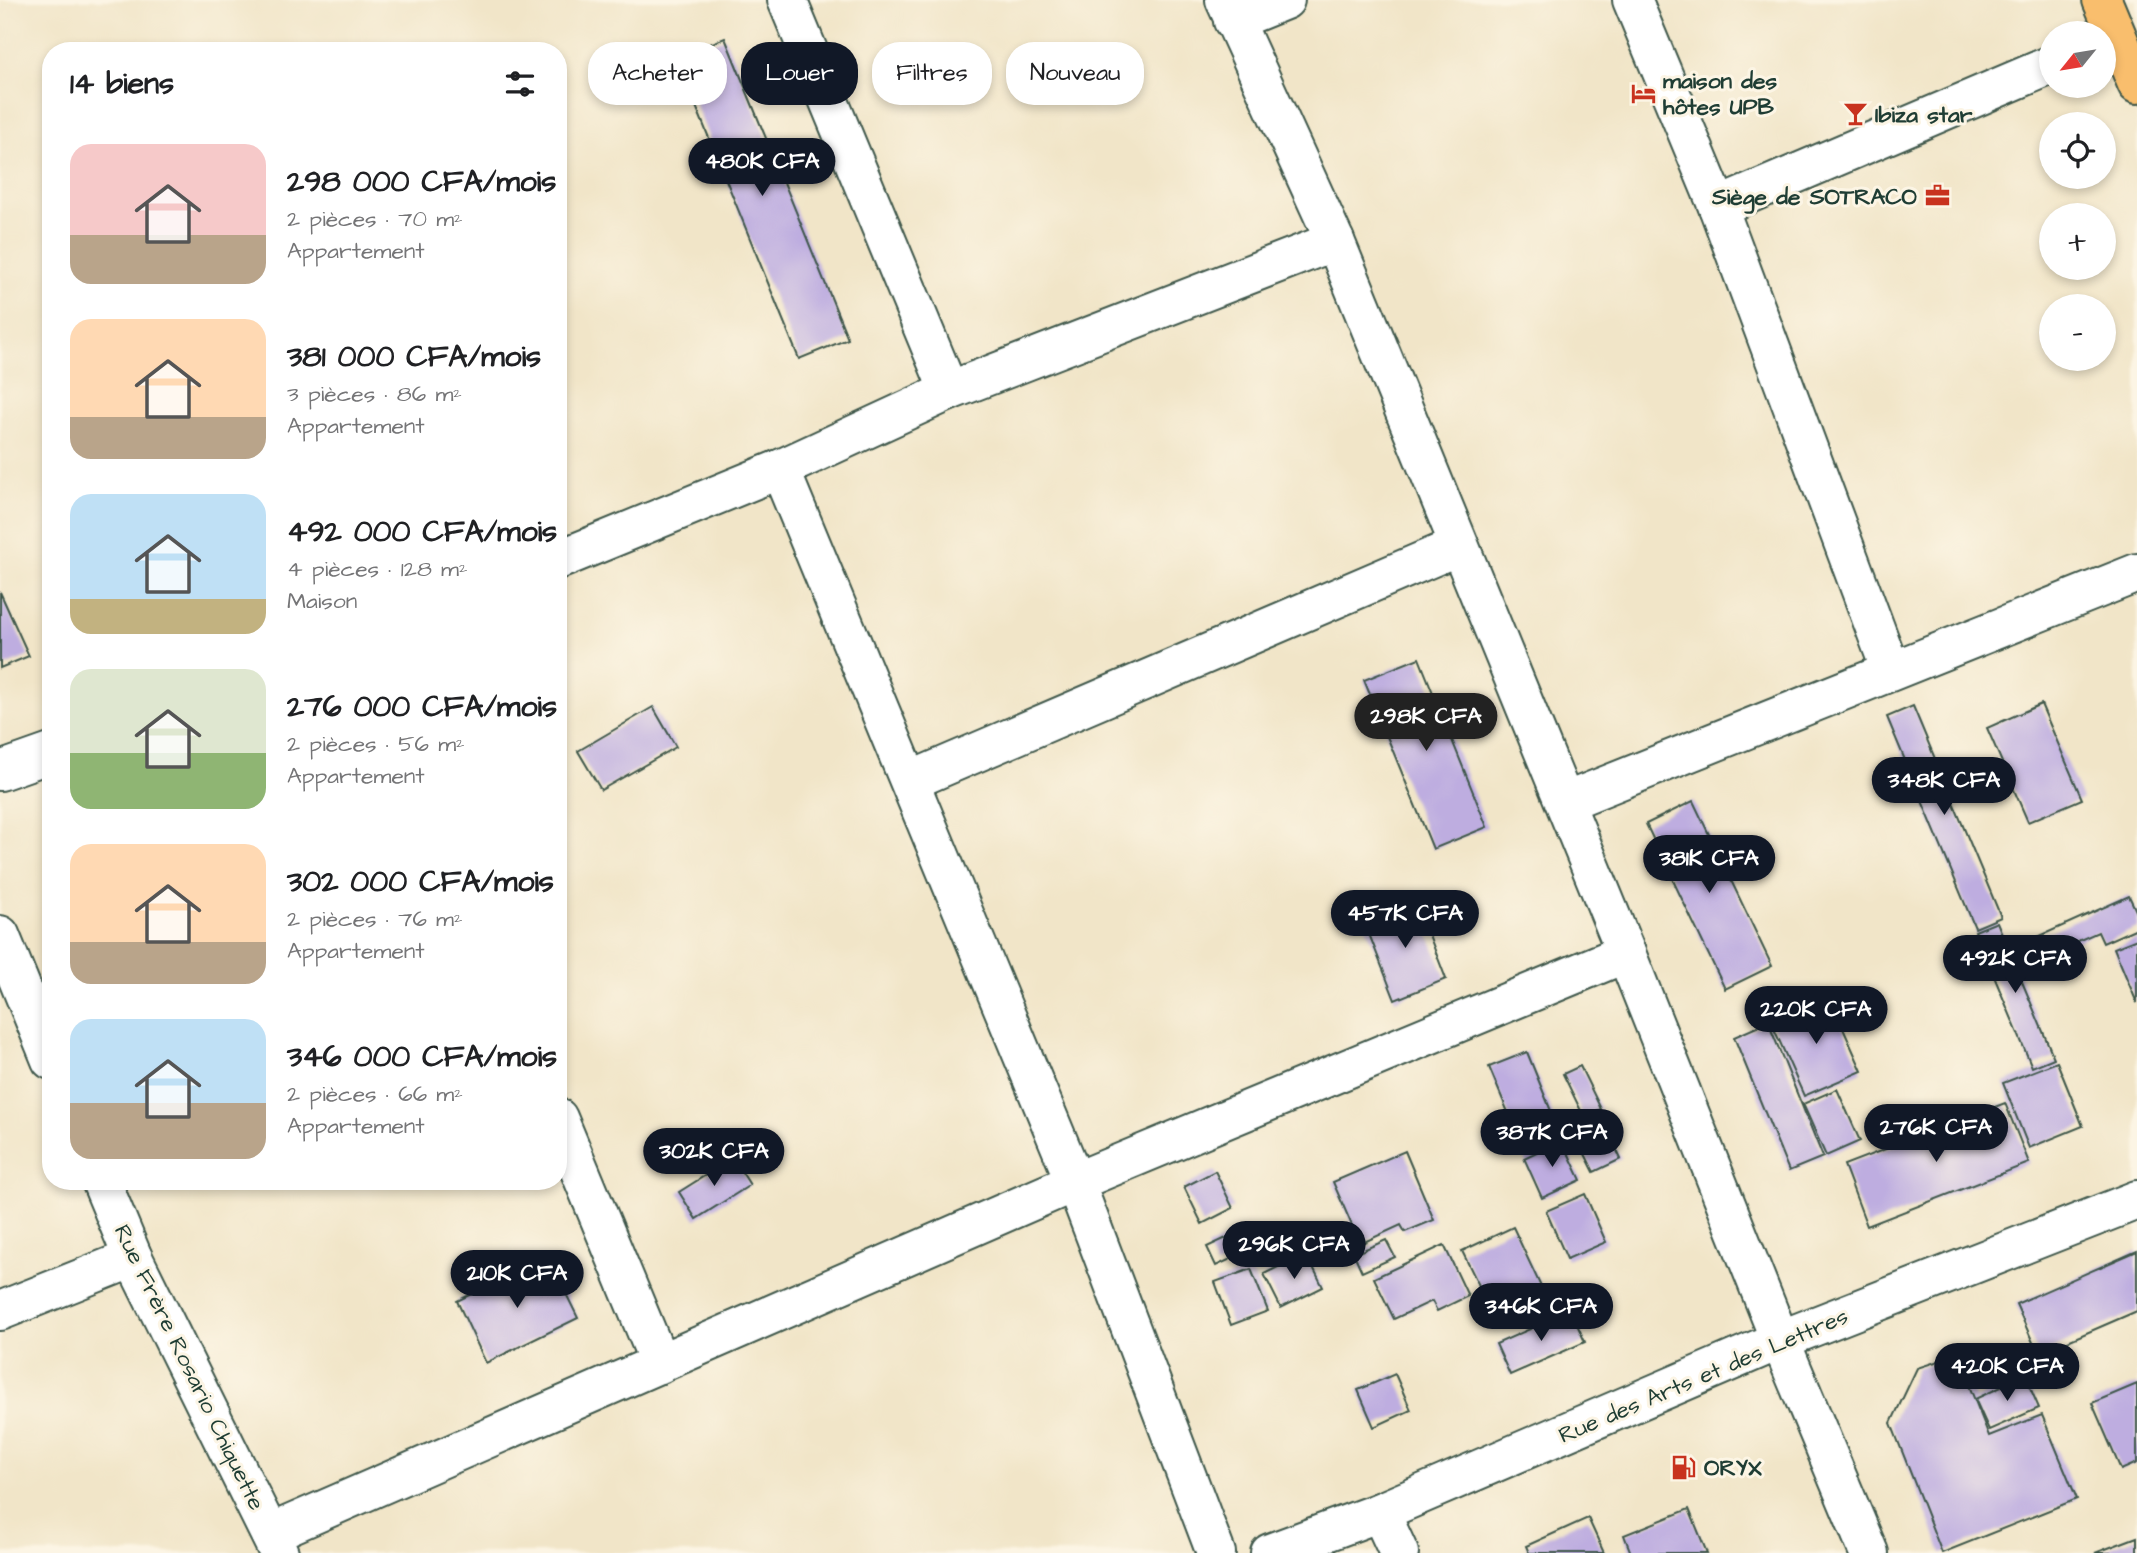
<!DOCTYPE html>
<html lang="fr">
<head>
<meta charset="utf-8">
<style>
  body { margin:0; font-family:"Architects Daughter",sans-serif; background:#f2f2f2; color:#202124; height:100vh; display:flex; flex-direction:column; font-size:26px; white-space:nowrap }
  * { box-sizing:border-box; margin:0 }
  p { font-size:23px; color:#757577 }
  .icon { flex:none; width:38px; height:38px; fill:none; stroke:currentColor; stroke-width:2; stroke-linecap:round; stroke-linejoin:round }
  .map { position:relative; flex:1; overflow:hidden }
  .drawer { position:absolute; left:42px; top:42px; width:525px; height:1148px; display:flex; flex-direction:column; background:#fff; border-radius:28px; box-shadow:0 4px 10px #0003 }
  .drawer>* { flex:none }
  .banner { position:absolute; left:588px; top:42px; width:665px; height:63px; display:flex; gap:14px }
  .needle { width:46px; rotate:240deg }
  .controls { position:absolute; left:2039px; top:21px; display:grid; gap:14px }
  .controls a { display:grid; place-items:center; width:77px; height:77px; border-radius:50%; background:#fff; box-shadow:0 4px 10px #0003; font-size:35px }
  .price { position:absolute; translate:-50% -60px; padding:0 16px; border-radius:24px; background:#111827; color:#fff; font-size:23px; line-height:46px; filter:drop-shadow(0 2px 4px #0008) }
  .price::after { content:''; position:absolute; left:50%; top:42px; width:21px; height:16px; margin-left:-10px; background:inherit; clip-path:polygon(0 0,100% 0,50% 100%) }
  .price.selected { background:#222; color:#fff }
  ul { padding:0; list-style:none }
  li { display:flex; align-items:center; gap:21px; height:175px; padding:0 28px }
  li span { display:grid; place-items:center; flex:none; width:196px; height:140px; border-radius:21px; color:#555 }
  li>.icon { margin-inline-start:auto }
  span .icon { width:84px; height:84px; fill:#fffc; stroke-width:1 }
  li b { font-size:30px }
  h2 { display:flex; justify-content:space-between; align-items:center; height:84px; padding:0 28px; font-size:30px }
  .pill { padding:0 24px; border-radius:28px; background:#fff; box-shadow:0 4px 10px #0003; font-size:24px; line-height:63px }
  .pill.selected { background:#111827; color:#fff }
  .map>svg:first-child { display:block }
  .building { fill:#beade0 }
  .lines { fill:none; stroke-linecap:round; stroke-linejoin:round }
  .minor-casing { stroke:#3e564a; stroke-width:42 }
  .major-casing { stroke:#3e564a; stroke-width:42 }
  .minor { stroke:#fff; stroke-width:38 }
  .major { stroke:#f9be6d; stroke-width:38 }
  .labels { text-anchor:middle; stroke-width:6; stroke-linejoin:round; paint-order:stroke }
  .poi-label { font-size:23px; font-weight:bold; fill:#1f3d34; stroke:#fcf5e5; text-anchor:start }
  .street-label { font-size:23px; fill:#1f3d34; stroke:#fcf5e5 }
</style>
</head>
<body>
<div class="map">
<svg width="2137" height="1553" viewBox="0 0 2137 1553">
  <rect width="100%" height="100%" fill="#fcf5e5"/>
  <filter id="ink" filterUnits="userSpaceOnUse"><feTurbulence type="fractalNoise" baseFrequency=".0143" numOctaves="2"/><feDisplacementMap in="SourceGraphic" scale="14" xChannelSelector="R" yChannelSelector="G"/><feConvolveMatrix kernelMatrix="1 2 1 2 8 2 1 2 1" color-interpolation-filters="sRGB"/></filter>
  <filter id="wash" filterUnits="userSpaceOnUse"><feTurbulence type="fractalNoise" baseFrequency=".00686" numOctaves="4" result="noise"/><feDisplacementMap in="SourceGraphic" scale="28" xChannelSelector="R" yChannelSelector="G"/><feGaussianBlur stdDeviation="1.57" result="paint"/><feColorMatrix in="noise" values="0 0 0 0 0 0 0 0 0 0 0 0 0 0 0 0 0 1.4 0 .05"/><feComposite in="paint" operator="in"/></filter>
  <g filter="url(#wash)">
    <rect width="100%" height="100%" fill="#f1e5c8"/>
    <g id="blocks">
      <g class="building">
        <polygon points="725,38 848,339 799,359 676,57"/>
        <polygon points="0,592 29,656 0,668"/>
        <polygon points="1419,658 1487,827 1433,849 1364,680"/>
        <polygon points="2041,704 2082,799 2028,822 1987,728"/>
        <polygon points="1913,706 2001,917 1975,928 1887,717"/>
        <polygon points="653,707 676,747 601,790 578,751"/>
        <polygon points="1693,801 1772,966 1725,989 1646,824"/>
        <polygon points="2129,896 2137,913 2137,928 2103,943 2098,932 2030,962 2022,944"/>
        <polygon points="1416,901 1446,979 1395,1000 1364,921"/>
        <polygon points="1997,922 2054,1058 2032,1067 1975,931"/>
        <polygon points="2137,939 2137,1003 2114,948"/>
        <polygon points="1829,997 1862,1071 1804,1096 1771,1022"/>
        <polygon points="1768,1022 1823,1157 1789,1171 1734,1037"/>
        <polygon points="1527,1052 1560,1133 1523,1148 1489,1067"/>
        <polygon points="2057,1062 2083,1126 2029,1148 2003,1083"/>
        <polygon points="1580,1066 1601,1109 1584,1117 1563,1074"/>
        <polygon points="1837,1089 1860,1141 1826,1156 1803,1104"/>
        <polygon points="2005,1103 2029,1163 1867,1226 1844,1165"/>
        <polygon points="1608,1132 1621,1159 1594,1172 1581,1146"/>
        <polygon points="1562,1140 1581,1180 1542,1198 1524,1158"/>
        <polygon points="1405,1151 1434,1220 1405,1232 1401,1225 1360,1244 1333,1182"/>
        <polygon points="733,1158 750,1185 696,1219 679,1192"/>
        <polygon points="1215,1171 1233,1208 1202,1224 1184,1187"/>
        <polygon points="1585,1194 1606,1242 1567,1259 1546,1211"/>
        <polygon points="1513,1227 1542,1289 1492,1312 1462,1251"/>
        <polygon points="1239,1232 1248,1251 1216,1266 1207,1247"/>
        <polygon points="1386,1240 1395,1257 1362,1272 1354,1254"/>
        <polygon points="1444,1245 1468,1296 1437,1311 1432,1301 1394,1319 1374,1278"/>
        <polygon points="2137,1251 2137,1311 2038,1354 2016,1304"/>
        <polygon points="1306,1253 1323,1287 1281,1308 1264,1274"/>
        <polygon points="548,1257 578,1318 486,1363 457,1301"/>
        <polygon points="1251,1269 1268,1311 1231,1325 1215,1282"/>
        <polygon points="1571,1311 1585,1342 1510,1375 1496,1344"/>
        <polygon points="1957,1355 1989,1436 2042,1415 2077,1499 1942,1553 1891,1423 1917,1368"/>
        <polygon points="1395,1374 1411,1410 1374,1427 1358,1390"/>
        <polygon points="2025,1376 2039,1408 1989,1430 1975,1399"/>
        <polygon points="2137,1384 2137,1463 2121,1470 2092,1403"/>
        <polygon points="1689,1509 1707,1553 1631,1553 1624,1535"/>
        <polygon points="1588,1518 1604,1553 1529,1553 1526,1546"/>
        <polygon points="2137,1537 2137,1553 2095,1553"/>
      </g>
    </g>
  </g>
  <g filter="url(#ink)">
    <use href="#blocks" fill-opacity="0" stroke="#3e564a" stroke-width="2"/>
    <g class="lines">
      <defs>
        <g id="minor">
          <polyline points="787,0 949,391"/>
          <polyline points="1225,0 1335,241 1626,953 1780,1340 1869,1553"/>
          <polyline points="1632,0 1718,207 1891,671"/>
          <polyline points="1233,21 1285,0"/>
          <polyline points="1718,207 2051,65"/>
          <polyline points="780,469 1075,1182 1216,1553"/>
          <polyline points="558,560 780,469 949,391 1335,241"/>
          <polyline points="0,771 51,753"/>
          <polyline points="910,781 1458,546"/>
          <polyline points="1565,802 2137,573"/>
          <polyline points="0,935 51,1060"/>
          <polyline points="558,1118 660,1364"/>
          <polyline points="101,1181 133,1258 279,1553"/>
          <polyline points="0,1311 133,1258"/>
          <polyline points="1380,1512 1399,1553"/>
          <polyline points="271,1533 1075,1182 1626,953"/>
          <polyline points="1270,1553 1380,1512 1780,1340 2137,1200"/>
        </g>
        <polyline id="major" points="2102,0 2137,84"/>
      </defs>
      <use href="#minor" class="minor-casing"/>
      <use href="#major" class="major-casing"/>
      <use href="#minor" class="minor"/>
      <use href="#major" class="major"/>
    </g>
  </g>
  <defs>
    <symbol id="hotel-bare" viewBox="-9 -9 18 18"><path d="M-6-4.5h1.5V1H6V5H4.5V3h-9V5H-6ZM-4 0a1.8 1.8 0 1 1 3.6 0ZM.5 0V-2.5h3Q6-2.5 6 0Z" fill="#c8321e" stroke="#fcf5e5" stroke-width="2.5" paint-order="stroke"/></symbol>
    <symbol id="bar-bare" viewBox="-9 -9 18 18"><path d="M-6-5H6L.8 .8V4.5H3.5V6h-7V4.5H-.8V.8Z" fill="#c8321e" stroke="#fcf5e5" stroke-width="2.5" paint-order="stroke"/></symbol>
    <symbol id="office-bare" viewBox="-9 -9 18 18"><path d="M-6-3h4V-5.5h4V-3h4V5H-6ZM-1-4.5V-3h2v-1.5ZM-6 0V1H6V0Z" fill="#c8321e" stroke="#fcf5e5" stroke-width="2.5" paint-order="stroke"/></symbol>
    <symbol id="fuel-bare" viewBox="-9 -9 18 18"><path d="M-5.5-6h7V0h2V4h1.3V-2.5L3-4.5l.8-.8L6-3V5H2.5V1h-1V6h-7ZM-4.2-4.7v3.2H.2V-4.7Z" fill="#c8321e" stroke="#fcf5e5" stroke-width="2.5" paint-order="stroke"/></symbol>
  </defs>
  <g fill-rule="evenodd">
    <use href="#hotel-bare" x="1626" y="76" width="35" height="35"/>
    <use href="#bar-bare" x="1838" y="96" width="35" height="35"/>
    <use href="#office-bare" x="1920" y="178" width="35" height="35"/>
    <use href="#fuel-bare" x="1666" y="1450" width="35" height="35"/>
  </g>
  <g class="labels">
    <g class="poi-label">
      <text x="1663" y="88">maison des<tspan x="1663" dy="26">hôtes UPB</tspan></text>
      <text x="1875" y="122">Ibiza star</text>
      <text x="1917" y="204" text-anchor="end">Siège de SOTRACO</text>
      <text x="1704" y="1475">ORYX</text>
    </g>
    <g class="street-label">
      <text transform="translate(190 1367) rotate(64)" y="8">Rue Frère Rosario Chiquette</text>
      <text transform="translate(1703 1375) rotate(-23)" y="8">Rue des Arts et des Lettres</text>
    </g>
  </g>
</svg>
<div class="controls">
<a><svg class="needle" viewBox="-14 -14 28 28"><path d="M0-13l5 13h-10z" fill="#e53935"/><path d="M0 13l5-13h-10z" fill="#757577"/></svg></a>
<a><svg class="icon" aria-label="locate" viewBox="0 0 24 24"><circle cx="12" cy="12" r="6"/><path d="M12 2v4M12 18v4M2 12h4M18 12h4"/></svg></a>
<a>+</a>
<a>−</a>
</div>
<b class="price" style="left:762px;top:198px">480K CFA</b>
<b class="price selected" style="left:1426px;top:753px">298K CFA</b>
<b class="price" style="left:1944px;top:817px">348K CFA</b>
<b class="price" style="left:1709px;top:895px">381K CFA</b>
<b class="price" style="left:1405px;top:950px">457K CFA</b>
<b class="price" style="left:2015px;top:995px">492K CFA</b>
<b class="price" style="left:1816px;top:1046px">220K CFA</b>
<b class="price" style="left:1936px;top:1164px">276K CFA</b>
<b class="price" style="left:1552px;top:1169px">387K CFA</b>
<b class="price" style="left:714px;top:1188px">302K CFA</b>
<b class="price" style="left:1294px;top:1281px">296K CFA</b>
<b class="price" style="left:517px;top:1310px">210K CFA</b>
<b class="price" style="left:1541px;top:1343px">346K CFA</b>
<b class="price" style="left:2007px;top:1403px">420K CFA</b>
<div class="banner">
<a class="pill">Acheter</a>
<a class="pill selected">Louer</a>
<a class="pill">Filtres</a>
<a class="pill">Nouveau</a>
</div>
<section class="drawer">
<h2>14 biens<svg class="icon" aria-label="filters" viewBox="0 0 24 24"><path d="M4 7h16M4 17h16"/><circle cx="9" cy="7" r="2"/><circle cx="15" cy="17" r="2"/></svg></h2>
<ul>
<li><span style="background:linear-gradient(#f6c9c9 65%,#b9a48a 0)"><svg class="icon" aria-label="home" viewBox="0 0 24 24"><path d="M3 11l9-7 9 7M6 9v11h12V9"/></svg></span><div><b>298 000 CFA/mois</b><p>2 pièces · 70 m²</p><p>Appartement</p></div></li>
<li><span style="background:linear-gradient(#ffd9b3 70%,#b9a48a 0)"><svg class="icon" aria-label="home" viewBox="0 0 24 24"><path d="M3 11l9-7 9 7M6 9v11h12V9"/></svg></span><div><b>381 000 CFA/mois</b><p>3 pièces · 86 m²</p><p>Appartement</p></div></li>
<li><span style="background:linear-gradient(#bfe0f5 75%,#c2b280 0)"><svg class="icon" aria-label="home" viewBox="0 0 24 24"><path d="M3 11l9-7 9 7M6 9v11h12V9"/></svg></span><div><b>492 000 CFA/mois</b><p>4 pièces · 128 m²</p><p>Maison</p></div></li>
<li><span style="background:linear-gradient(#dfe7d0 60%,#8fb573 0)"><svg class="icon" aria-label="home" viewBox="0 0 24 24"><path d="M3 11l9-7 9 7M6 9v11h12V9"/></svg></span><div><b>276 000 CFA/mois</b><p>2 pièces · 56 m²</p><p>Appartement</p></div></li>
<li><span style="background:linear-gradient(#ffd9b3 70%,#b9a48a 0)"><svg class="icon" aria-label="home" viewBox="0 0 24 24"><path d="M3 11l9-7 9 7M6 9v11h12V9"/></svg></span><div><b>302 000 CFA/mois</b><p>2 pièces · 76 m²</p><p>Appartement</p></div></li>
<li><span style="background:linear-gradient(#bfe0f5 60%,#b9a48a 0)"><svg class="icon" aria-label="home" viewBox="0 0 24 24"><path d="M3 11l9-7 9 7M6 9v11h12V9"/></svg></span><div><b>346 000 CFA/mois</b><p>2 pièces · 66 m²</p><p>Appartement</p></div></li>
</ul>
</section>
</div>
</body>
</html>
